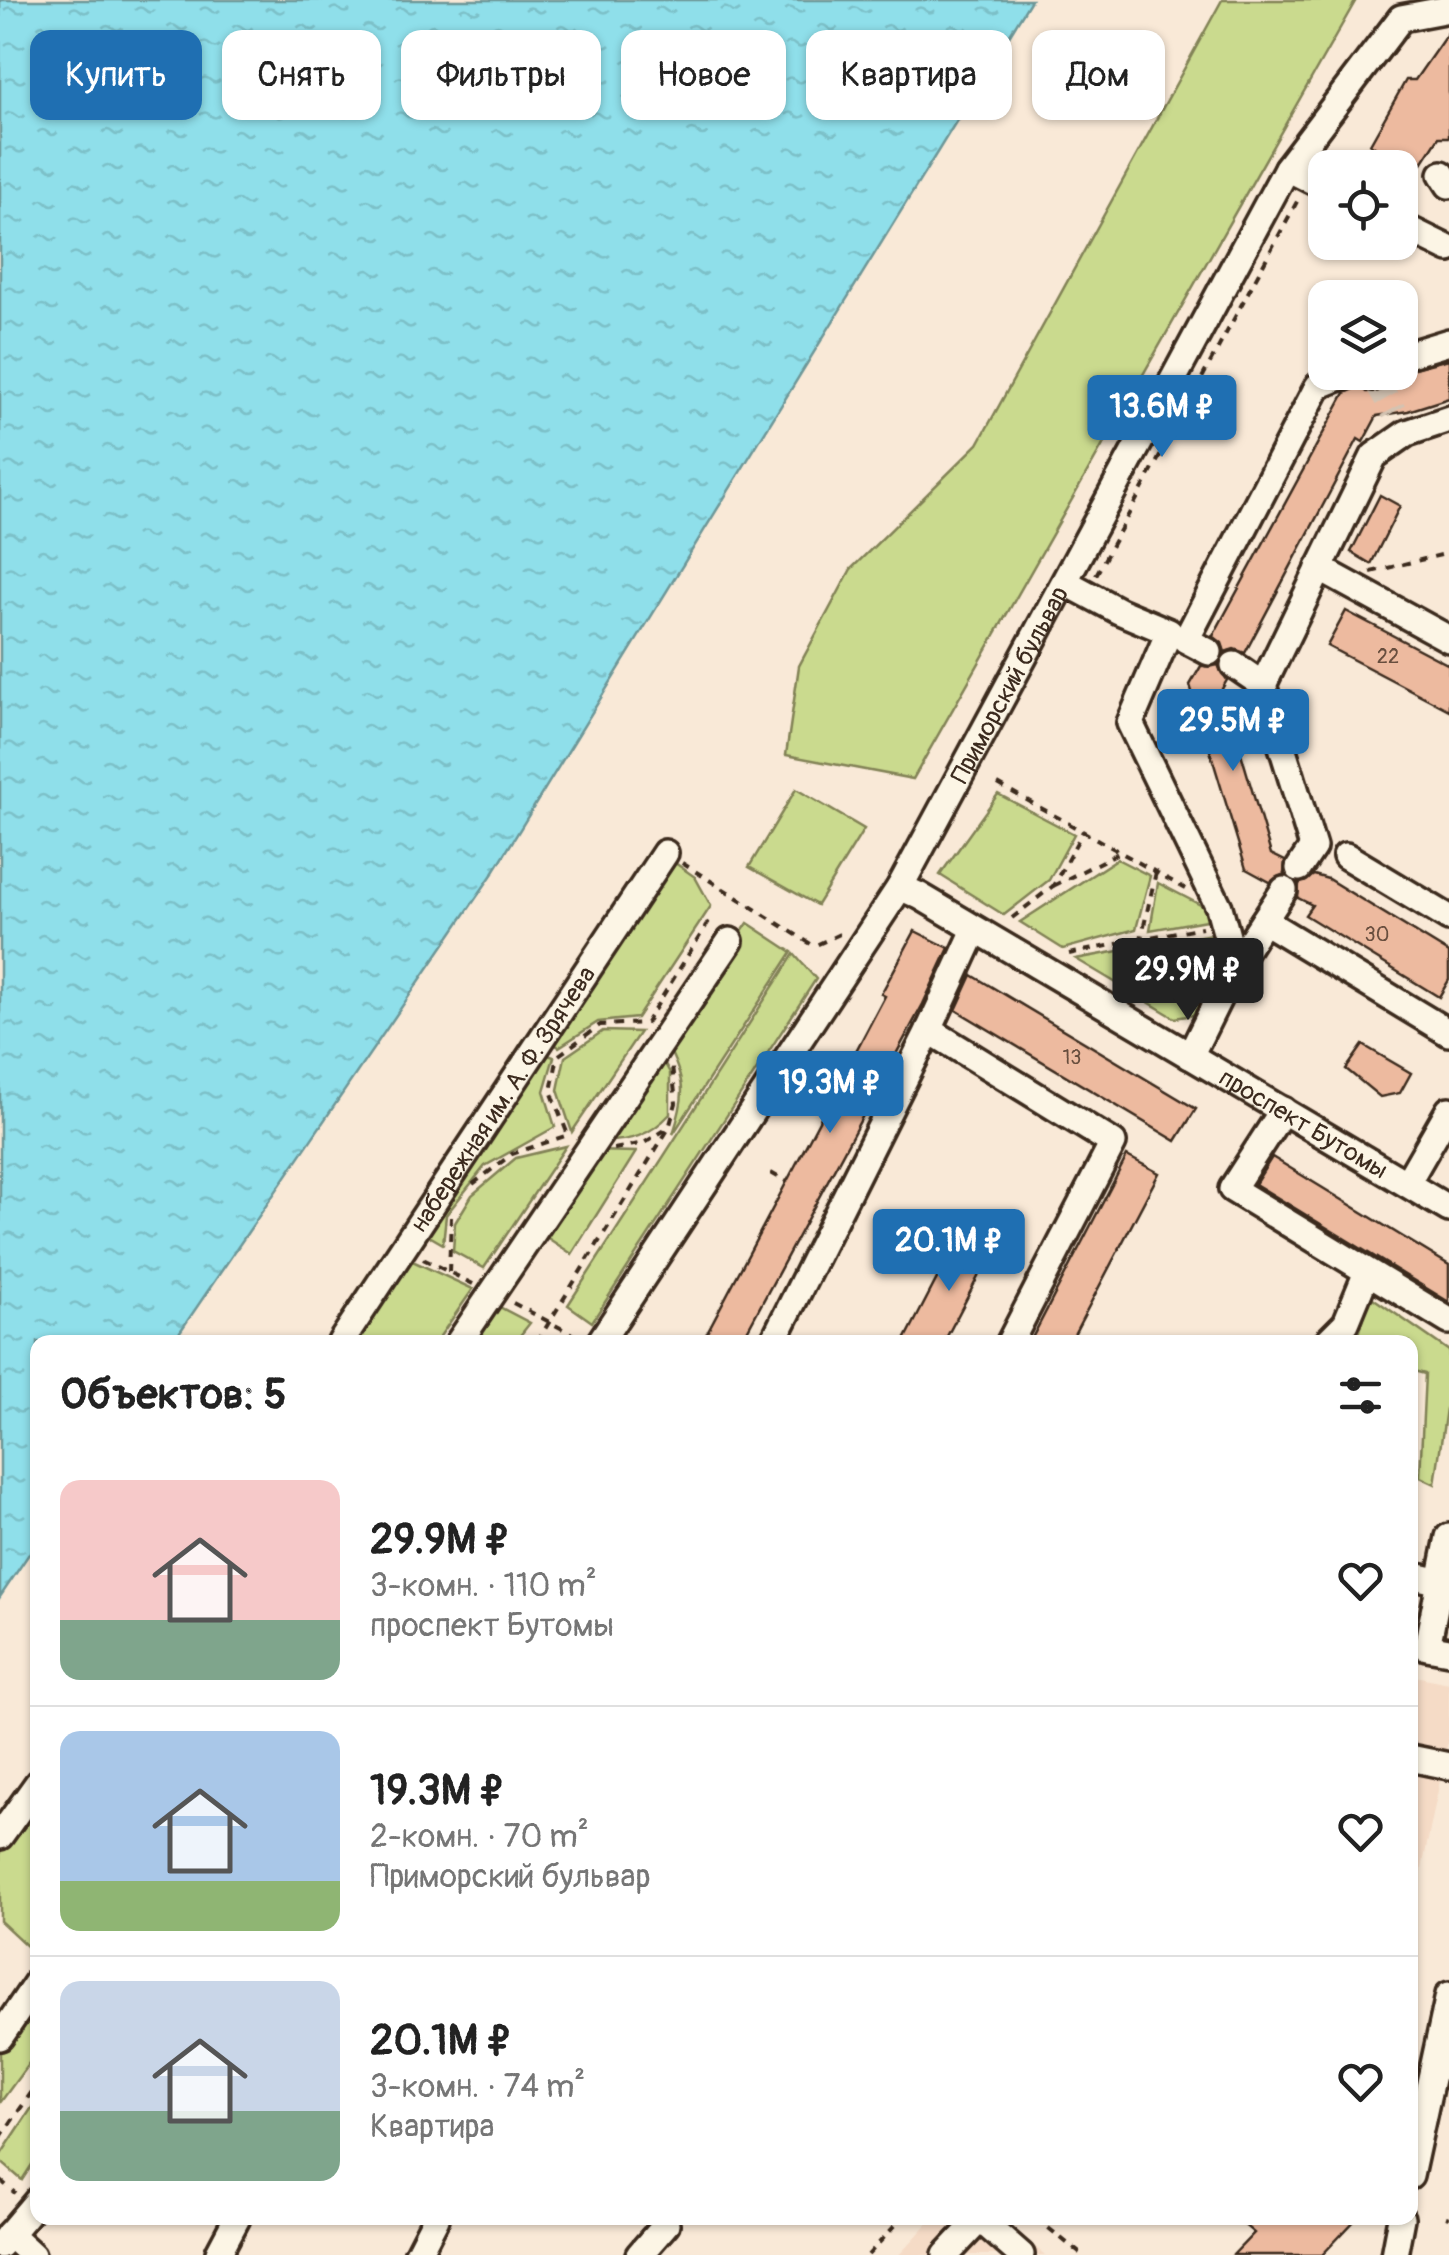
<!DOCTYPE html>
<html lang="ru">
<head>
<meta charset="utf-8">
<style>
  body { margin:0; font-family:Pangolin,sans-serif; background:#f2f2f2; color:#222; height:100vh; display:flex; flex-direction:column; font-size:38px; white-space:nowrap }
  * { box-sizing:border-box; margin:0 }
  p { font-size:32px; color:#767676 }
  .icon { flex:none; width:55px; height:55px; fill:none; stroke:currentColor; stroke-width:2; stroke-linecap:round; stroke-linejoin:round }
  .map { position:relative; flex:1; overflow:hidden }
  .sheet { position:absolute; left:30px; top:1335px; width:1388px; height:890px; display:flex; flex-direction:column; background:#fff; border-radius:20px; box-shadow:0 2px 8px #0004 }
  .sheet>* { flex:none }
  .top-card { position:absolute; left:30px; top:30px; width:1390px; height:90px; display:flex; gap:20px }
  .tools { position:absolute; left:1308px; top:150px; display:grid; gap:20px }
  .tools a { display:grid; place-items:center; width:110px; height:110px; border-radius:20px; background:#fff; box-shadow:0 2px 8px #0004; font-size:50px }
  .price { position:absolute; translate:-50% -85px; padding:0 22px; border-radius:10px; background:#1f6fb2; color:#fff; font-size:32px; line-height:65px; filter:drop-shadow(0 2px 5px #0008) }
  .price::after { content:''; position:absolute; left:50%; top:60px; width:30px; height:22px; margin-left:-15px; background:inherit; clip-path:polygon(0 0,100% 0,50% 100%) }
  .price.on { background:#222; color:#fff }
  ul { padding:0; list-style:none }
  li { display:flex; align-items:center; gap:30px; height:250px; padding:0 30px }
  li+li { border-top:2px solid #e0e0e0 }
  li span { display:grid; place-items:center; flex:none; width:280px; height:200px; border-radius:20px; color:#555 }
  li>.icon { margin-inline-start:auto }
  span .icon { width:120px; height:120px; fill:#fffc; stroke-width:1 }
  li b { font-size:42px }
  h2 { display:flex; justify-content:space-between; align-items:center; height:120px; padding:0 30px; font-size:42px }
  .pill { padding:0 35px; border-radius:20px; background:#fff; box-shadow:0 2px 8px #0004; font-size:35px; line-height:90px }
  .pill.on { background:#1f6fb2; color:#fff }
  .map>svg:first-child { display:block }
  .built { fill:#f5dbc6 }
  .grass { fill:#cada8e; stroke:#828256; stroke-width:2.5 }
  .water { fill:url(#water-ripples); stroke:#6d9798; stroke-width:2.5 }
  .building { fill:#edba9f; stroke:#3b2a1e; stroke-width:2.5 }
  .lines { fill:none; stroke-linecap:round; stroke-linejoin:round }
  .minor-tunnel { stroke:#d3c3b2; stroke-width:25; stroke-dasharray:25 12; stroke-linecap:butt }
  .minor-casing { stroke:#3b2a1e; stroke-width:32 }
  .path { stroke:#3b2a1e; stroke-width:4; stroke-dasharray:8 8; stroke-linecap:butt }
  .minor { stroke:#fcf5e5; stroke-width:25 }
  .labels { text-anchor:middle; stroke-width:10; stroke-linejoin:round; paint-order:stroke }
  .number-label { font-size:20px; fill:#684e3e }
  .street-label { font-size:25px; fill:#3b2a1e; stroke:#fcf5e5 }
</style>
</head>
<body>
<div class="map">
<svg width="1449" height="2255" viewBox="0 0 1449 2255">
  <defs>
    <pattern id="water-ripples" width="26" height="14" patternUnits="userSpaceOnUse" patternTransform="scale(2.5)"><rect width="26" height="14" fill="#8fdfea"/><path d="M2 4q2-2 4 0t4 0M15 11q2-2 4 0t4 0" fill="none" stroke="#7cc0c8"/></pattern>
  </defs>
  <rect width="100%" height="100%" fill="#f9e9d7"/>
  <filter id="ink" filterUnits="userSpaceOnUse"><feTurbulence type="fractalNoise" baseFrequency=".01" numOctaves="2"/><feDisplacementMap in="SourceGraphic" scale="20" xChannelSelector="R" yChannelSelector="G"/><feConvolveMatrix kernelMatrix="1 2 1 2 8 2 1 2 1" color-interpolation-filters="sRGB"/></filter>
  <g filter="url(#ink)">
    <g class="built">
      <polygon points="1410,1675 1449,1683 1449,1736 1410,1928"/>
      <polygon points="933,2218 1000,2218 1045,2255 899,2255"/>
    </g>
    <g class="grass">
      <polygon points="1222,0 1356,0 913,779 786,755 799,666 851,569 978,444"/>
      <polygon points="796,789 864,829 817,905 749,867"/>
      <polygon points="998,794 1074,834 1049,880 1004,915 940,875"/>
      <polygon points="668,858 695,877 711,906 637,1018 598,1022 559,1047 548,1040"/>
      <polygon points="1117,859 1150,876 1136,929 1063,949 1020,922"/>
      <polygon points="1158,883 1212,911 1217,918 1150,930"/>
      <path d="M748 923 792 952 673 1134C686 1095 686 1081 666 1043Z"/>
      <polygon points="1217,933 1217,975 1193,1015 1175,1018 1076,959"/>
      <polygon points="794,954 816,979 592,1322 568,1305"/>
      <polygon points="603,1031 640,1032 572,1132 558,1090 565,1057"/>
      <polygon points="542,1053 554,1057 544,1091 555,1127 485,1166 446,1215 443,1244 414,1227"/>
      <path d="M659 1053 670 1073V1114C650 1136 629 1142 600 1141Z"/>
      <polygon points="566,1146 484,1268 453,1251 455,1223 472,1195 516,1158"/>
      <polygon points="592,1151 636,1152 572,1254 540,1233"/>
      <polygon points="406,1258 473,1289 436,1342 347,1342"/>
      <polygon points="1370,1296 1449,1351 1449,1388 1435,1484 1420,1477 1425,1374 1410,1370 1410,1342 1349,1342 1357,1341"/>
      <polygon points="492,1303 530,1323 515,1342 466,1342"/>
      <polygon points="37,1783 37,1934 29,1948 0,1921 0,1836"/>
      <polygon points="37,1988 37,2052 0,2103 0,2040"/>
      <polygon points="37,2100 37,2157 22,2180 0,2161 0,2156"/>
    </g>
    <polygon class="water" points="0,0 1031,0 493,873 173,1342 38,1342 37,1542 0,1597"/>
    <g class="building">
      <polygon points="1449,31 1449,137 1439,137 1415,174 1370,144 1406,80 1415,80"/>
      <polygon points="1449,359 1449,398 1408,411 1377,416 1363,442 1358,439 1245,653 1234,649 1225,652 1222,643 1213,636 1345,393 1361,386 1367,392 1381,391 1389,384 1390,374"/>
      <polygon points="1380,495 1400,506 1371,564 1351,552"/>
      <polygon points="1346,611 1449,665 1449,710 1327,646"/>
      <polygon points="1218,665 1227,680 1222,689 1271,854 1285,861 1284,874 1270,882 1246,869 1190,685 1201,666"/>
      <polygon points="1314,875 1328,879 1449,953 1449,980 1439,997 1305,915 1312,905 1298,898 1299,884"/>
      <polygon points="915,931 949,948 923,1004 741,1342 702,1342 885,996 881,994"/>
      <polygon points="972,975 1196,1109 1176,1141 956,1010"/>
      <polygon points="1363,1045 1411,1073 1400,1093 1380,1097 1346,1069"/>
      <polygon points="1127,1156 1159,1173 1070,1342 1030,1342"/>
      <polygon points="1272,1157 1449,1265 1449,1302 1255,1184"/>
      <polygon points="958,1238 990,1254 944,1342 904,1342"/>
      <polygon points="1236,2218 1357,2218 1322,2255 1233,2255 1254,2233"/>
    </g>
    <g class="lines">
      <polyline class="minor-tunnel" points="1374,377 1394,412"/>
      <defs>
        <g id="minor">
          <polyline points="1287,168 1325,187"/>
          <polyline points="1442,174 1449,185"/>
          <polyline points="1400,225 1449,249"/>
          <polyline points="1400,357 1449,342"/>
          <polyline points="1371,372 1374,377"/>
          <polyline points="1319,568 1449,639"/>
          <polyline points="1065,582 1119,611 1169,632 1130,723 1219,907 1235,965"/>
          <polyline points="1209,652 1186,640 1318,386 1353,372"/>
          <polyline points="1234,665 1263,685 1313,847 1299,868"/>
          <polyline points="1263,685 1374,456 1407,433 1449,419"/>
          <polyline points="1346,856 1449,918"/>
          <path id="s1" d="M900 887 920 896 1449 1209"/>
          <polyline points="1264,921 1449,1033"/>
          <polyline points="975,930 929,1030 1113,1143 1010,1342"/>
          <polyline points="1190,1056 1235,965 1284,890"/>
          <polyline points="1283,1110 1232,1189 1449,1321"/>
          <polyline points="1407,1183 1449,1110"/>
          <path id="s2" d="M341 1342 665 853"/>
          <polyline points="459,1342 730,941"/>
          <path id="s3" d="M600 1342 900 887 1287 168 1401 18 1449 9"/>
          <polyline points="773,1342 929,1030"/>
          <polyline points="1327,1342 1346,1323 1367,1272"/>
          <polyline points="1449,1537 1427,1647 1449,1651"/>
          <polyline points="1410,1575 1441,1582"/>
          <polyline points="1410,1758 1449,1766"/>
          <polyline points="0,1836 38,1783"/>
          <polyline points="0,2037 38,1981"/>
          <polyline points="1410,2176 1449,1995"/>
          <polyline points="9,2234 32,2255"/>
          <polyline points="0,2245 38,2200"/>
          <polyline points="222,2255 219,2252 237,2218"/>
          <polyline points="417,2255 436,2218"/>
          <polyline points="639,2255 666,2224"/>
          <polyline points="946,2255 980,2219 1021,2255"/>
          <polyline points="1394,2255 1401,2218"/>
        </g>
      </defs>
      <use href="#minor" class="minor-casing"/>
      <g class="path">
        <polyline points="1371,572 1449,553"/>
        <polyline points="1096,575 1300,196"/>
        <polyline points="998,784 1186,889"/>
        <polyline points="682,863 814,946 846,931"/>
        <polyline points="1156,872 1141,939 1202,927"/>
        <polyline points="1053,886 1120,852"/>
        <polyline points="1012,918 1053,886 1083,831"/>
        <polyline points="1069,954 1141,939"/>
        <polyline points="559,1055 600,1025 646,1023 711,918"/>
        <polyline points="822,1080 836,1089"/>
        <polyline points="614,1149 644,1143 665,1130"/>
        <polyline points="771,1173 787,1182"/>
        <polyline points="473,1184 512,1154 568,1135 551,1091 558,1056"/>
        <polyline points="423,1259 473,1284"/>
        <polyline points="449,1272 451,1217"/>
        <polyline points="513,1303 580,1338"/>
        <polyline points="537,1342 669,1128 676,1103 672,1066"/>
        <polyline points="0,2138 38,2083"/>
        <polyline points="0,2180 15,2193"/>
        <polyline points="1446,2217 1449,2218"/>
        <polyline points="1036,2218 1082,2255"/>
        <polyline points="868,2255 902,2218"/>
      </g>
      <use href="#minor" class="minor"/>
    </g>
  </g>
  <g class="labels">
    <g class="number-label">
      <text x="1388" y="663">22</text>
      <text x="1377" y="941">30</text>
      <text x="1072" y="1064">13</text>
    </g>
    <g class="street-label">
      <text dy="9" stroke="none"><textPath href="#s3" startOffset="775">Приморский бульвар</textPath></text>
      <text dy="9" stroke="none"><textPath href="#s2" startOffset="292">набережная им. А. Ф. Зрячева</textPath></text>
      <text dy="9" stroke="none"><textPath href="#s1" startOffset="468">проспект Бутомы</textPath></text>
    </g>
  </g>
</svg>
<div class="tools">
<a><svg class="icon" aria-label="locate" viewBox="0 0 24 24"><circle cx="12" cy="12" r="6"/><path d="M12 2v4M12 18v4M2 12h4M18 12h4"/></svg></a>
<a><svg class="icon" aria-label="layers" viewBox="0 0 24 24"><path d="M12 4l9 5-9 5-9-5zM3 14l9 5 9-5"/></svg></a>
</div>
<b class="price" style="left:1162px;top:460px">13.6M ₽</b>
<b class="price" style="left:1233px;top:774px">29.5M ₽</b>
<b class="price on" style="left:1188px;top:1023px">29.9M ₽</b>
<b class="price" style="left:830px;top:1136px">19.3M ₽</b>
<b class="price" style="left:949px;top:1294px">20.1M ₽</b>
<div class="top-card">
<a class="pill on">Купить</a>
<a class="pill">Снять</a>
<a class="pill">Фильтры</a>
<a class="pill">Новое</a>
<a class="pill">Квартира</a>
<a class="pill">Дом</a>
</div>
<section class="sheet">
<h2>Объектов: 5<svg class="icon" aria-label="filters" viewBox="0 0 24 24"><path d="M4 7h16M4 17h16"/><circle cx="9" cy="7" r="2"/><circle cx="15" cy="17" r="2"/></svg></h2>
<ul>
<li><span style="background:linear-gradient(#f6c9c9 70%,#7fa58c 0)"><svg class="icon" aria-label="home" viewBox="0 0 24 24"><path d="M3 11l9-7 9 7M6 9v11h12V9"/></svg></span><div><b>29.9M ₽</b><p>3-комн. · 110 m²</p><p>проспект Бутомы</p></div><svg class="icon" aria-label="heart" viewBox="0 0 24 24"><path d="M12 20l-8-8c-3-5 5-10 8-4 3-6 11-1 8 4z"/></svg></li>
<li><span style="background:linear-gradient(#a9c7e8 75%,#8fb573 0)"><svg class="icon" aria-label="home" viewBox="0 0 24 24"><path d="M3 11l9-7 9 7M6 9v11h12V9"/></svg></span><div><b>19.3M ₽</b><p>2-комн. · 70 m²</p><p>Приморский бульвар</p></div><svg class="icon" aria-label="heart" viewBox="0 0 24 24"><path d="M12 20l-8-8c-3-5 5-10 8-4 3-6 11-1 8 4z"/></svg></li>
<li><span style="background:linear-gradient(#c9d6e8 65%,#7fa58c 0)"><svg class="icon" aria-label="home" viewBox="0 0 24 24"><path d="M3 11l9-7 9 7M6 9v11h12V9"/></svg></span><div><b>20.1M ₽</b><p>3-комн. · 74 m²</p><p>Квартира</p></div><svg class="icon" aria-label="heart" viewBox="0 0 24 24"><path d="M12 20l-8-8c-3-5 5-10 8-4 3-6 11-1 8 4z"/></svg></li>
</ul>
</section>
</div>
</body>
</html>
